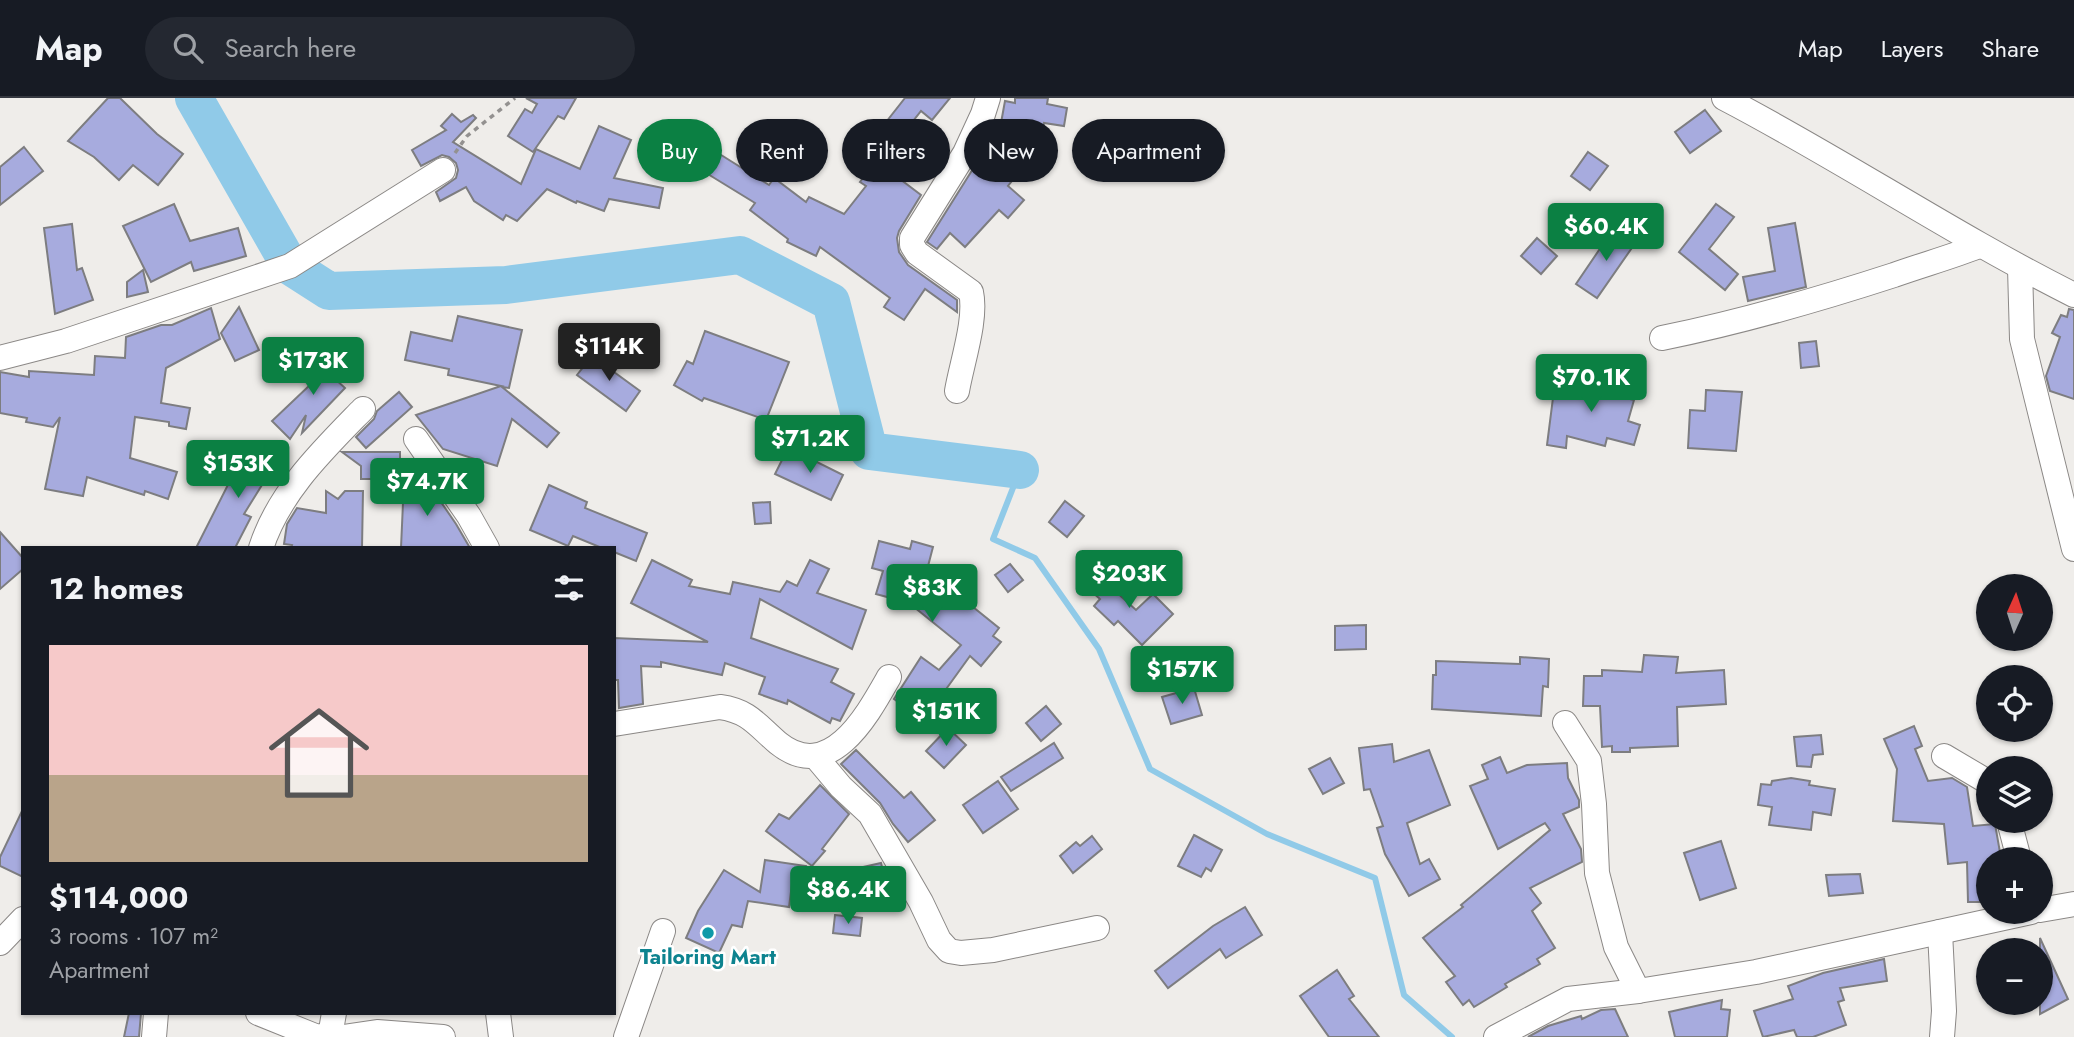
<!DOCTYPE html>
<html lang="en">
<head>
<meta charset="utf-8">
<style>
  body { margin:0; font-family:Jost,sans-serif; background:#242831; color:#f1f3f6; height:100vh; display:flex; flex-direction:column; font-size:26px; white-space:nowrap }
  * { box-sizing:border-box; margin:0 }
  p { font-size:23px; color:#9ea1a6 }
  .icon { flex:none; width:38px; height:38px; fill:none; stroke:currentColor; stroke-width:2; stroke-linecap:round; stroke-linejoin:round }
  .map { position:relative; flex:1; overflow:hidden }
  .details { position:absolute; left:21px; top:448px; width:595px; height:469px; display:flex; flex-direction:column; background:#171b24; border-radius:0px; box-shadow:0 2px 5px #0004 }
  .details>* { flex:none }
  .banner { position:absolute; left:637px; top:21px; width:665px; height:63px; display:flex; gap:14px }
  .needle { width:46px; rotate:3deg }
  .controls { position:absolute; left:1976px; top:476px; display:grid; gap:14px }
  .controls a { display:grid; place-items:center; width:77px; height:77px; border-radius:50%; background:#171b24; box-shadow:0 2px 5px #0004; font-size:35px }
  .price { position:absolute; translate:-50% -60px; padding:0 16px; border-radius:7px; background:#0b8043; color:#fff; font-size:23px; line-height:46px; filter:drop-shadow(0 2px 4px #0008) }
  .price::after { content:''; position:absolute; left:50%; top:42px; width:21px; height:16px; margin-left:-10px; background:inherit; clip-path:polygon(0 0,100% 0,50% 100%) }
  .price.selected { background:#222; color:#fff }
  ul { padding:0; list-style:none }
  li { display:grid; align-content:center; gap:14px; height:371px; padding:0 28px }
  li+li { border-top:2px solid #363941 }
  li span { display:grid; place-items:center; height:217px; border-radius:0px; color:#555 }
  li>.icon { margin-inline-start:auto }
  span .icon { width:126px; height:126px; fill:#fffc; stroke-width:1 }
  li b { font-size:30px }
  h2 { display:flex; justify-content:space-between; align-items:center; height:84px; padding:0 28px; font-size:30px }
  .chip { padding:0 24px; border-radius:32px; background:#171b24; box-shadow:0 2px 5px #0004; font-size:24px; line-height:63px }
  .chip.selected { background:#0b8043; color:#fff }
  header { display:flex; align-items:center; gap:42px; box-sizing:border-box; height:98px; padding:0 35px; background:#171b24; border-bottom:2px solid #363941 }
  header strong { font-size:33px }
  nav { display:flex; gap:38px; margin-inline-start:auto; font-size:24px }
  .search { width:490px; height:63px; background:#242831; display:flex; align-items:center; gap:18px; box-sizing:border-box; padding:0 24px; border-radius:38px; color:#9ea1a6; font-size:26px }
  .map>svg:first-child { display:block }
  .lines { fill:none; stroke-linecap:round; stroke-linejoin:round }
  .stream { stroke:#90cae8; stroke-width:6 }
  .river { stroke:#90cae8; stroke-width:38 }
  .building { fill:#a7abde; stroke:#7d7d80; stroke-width:2 }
  .minor-casing { stroke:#8b8886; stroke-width:26 }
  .path { stroke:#939190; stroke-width:3.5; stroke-dasharray:5 5; stroke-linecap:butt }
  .minor { stroke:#fff; stroke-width:24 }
  .culture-dot { fill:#0f9aa8; stroke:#fff; stroke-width:2.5 }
  .labels { text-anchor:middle; stroke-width:5; stroke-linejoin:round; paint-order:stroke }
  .culture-label { font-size:21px; font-weight:bold; fill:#0d838f; stroke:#fff }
</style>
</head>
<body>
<header>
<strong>Map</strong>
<div class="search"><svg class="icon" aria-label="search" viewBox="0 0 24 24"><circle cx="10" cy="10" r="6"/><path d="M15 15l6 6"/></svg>Search here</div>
<nav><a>Map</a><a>Layers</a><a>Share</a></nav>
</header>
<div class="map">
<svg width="2074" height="939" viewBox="0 0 2074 939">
  <rect width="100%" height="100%" fill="#efedea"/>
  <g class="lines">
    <polyline class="stream" points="1020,372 993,441 1035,460 1099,551 1150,671 1267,736 1375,780 1404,897 1452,939"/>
    <polyline class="river" points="194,0 290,168 329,193 506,187 740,157 831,204 869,353 1020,372"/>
  </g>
  <g class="building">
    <polygon points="108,0 120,0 157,36 183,56 158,87 133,67 119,82 94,59 68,43"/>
    <polygon points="526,0 576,0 564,21 558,18 533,54 508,38 525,11 532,15 537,6"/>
    <polygon points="905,0 950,0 932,22 921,13 884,60 868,47"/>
    <polygon points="1015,0 1048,0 1047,6 1067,10 1064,28 1044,25 1042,42 999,36 1005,3 1015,5"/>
    <polygon points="1705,12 1721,33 1690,55 1675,34"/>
    <polygon points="452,16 461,24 473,17 476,20 453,44 521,86 536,51 580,71 599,28 631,42 614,80 663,90 659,110 609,101 604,113 577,103 576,105 547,91 517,123 506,117 503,122 474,103 466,89 440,103 436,94 456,80 458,72 456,65 449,59 442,57 421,68 412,52 446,32 441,28"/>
    <polygon points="988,47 1020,73 1008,88 1024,102 1008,120 999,112 965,149 950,135 937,151 927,144"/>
    <polygon points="24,49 43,73 0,107 0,69"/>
    <polygon points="675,49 693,59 684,73 667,62"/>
    <polygon points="710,50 769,87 774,80 806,104 809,99 844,116 866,88 860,84 876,63 921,97 899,133 897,140 899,154 908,167 957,202 957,214 925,191 904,222 884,209 890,200 820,149 816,158 787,144 788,141 750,112 755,105 698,70"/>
    <polygon points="1588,54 1608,68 1590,92 1571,78"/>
    <polygon points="174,106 190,143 238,130 246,158 194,173 191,164 151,184 123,128"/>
    <polygon points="1716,106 1734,119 1709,151 1738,176 1725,192 1679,154"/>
    <polygon points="1795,125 1806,189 1748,203 1743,179 1775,173 1768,130"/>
    <polygon points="72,126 77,172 82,170 93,202 55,216 44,130"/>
    <polygon points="1614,130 1636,144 1597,200 1576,186"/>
    <polygon points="1537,140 1557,158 1541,176 1521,158"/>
    <polygon points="143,172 148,194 127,199 127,184"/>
    <polygon points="239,209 259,252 235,263 221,235"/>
    <polygon points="211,210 220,241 166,270 161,305 190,310 186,331 169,328 169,324 135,319 130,360 177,374 168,401 145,393 144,397 87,379 83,398 45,391 60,319 53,329 26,324 27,320 0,315 0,274 29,279 29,273 94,277 95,258 125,260 126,239 161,227 172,227"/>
    <polygon points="2069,211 2074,212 2074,301 2050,293 2046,278 2060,239 2052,235 2061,217 2067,219"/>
    <polygon points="458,218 522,232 509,290 502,289 559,335 547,349 512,321 497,368 443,351 416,317 501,288 448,277 449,271 405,262 411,234 452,243"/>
    <polygon points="705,233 789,264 766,322 704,300 702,303 674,287 687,263 693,266"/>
    <polygon points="1816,243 1819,268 1801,270 1799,245"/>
    <polygon points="335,252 348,263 334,280 345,290 302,335 306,317 290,341 272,323 311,286 312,280"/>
    <polygon points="592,258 640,293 626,313 577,277"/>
    <polygon points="1606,276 1622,280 1617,298 1634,302 1628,323 1640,327 1634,347 1607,340 1605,348 1567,338 1566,350 1547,347 1555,284 1602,290"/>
    <polygon points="1706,292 1742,294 1736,353 1688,350 1690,312 1705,313"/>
    <polygon points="399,294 412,309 366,350 356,339 374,321 377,313"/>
    <polygon points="257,348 278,361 244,416 251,419 235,450 196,450 236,371 232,369 242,352 251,358"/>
    <polygon points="342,354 400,354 400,381 361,381 361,368"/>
    <polygon points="786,354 799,360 801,356 843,377 831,402 775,376"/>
    <polygon points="419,372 456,426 470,450 401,450 404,382"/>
    <polygon points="549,387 587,404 585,410 647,435 636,463 614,454 614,450 602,450 573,438 568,448 530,432"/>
    <polygon points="326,393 338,401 345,393 363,393 362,450 291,450 292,447 284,446 287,426 297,410 326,415"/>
    <polygon points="1065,403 1084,418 1067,439 1049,424"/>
    <polygon points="770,404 771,425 755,426 753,405"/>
    <polygon points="0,434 23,460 23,471 0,491"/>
    <polygon points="879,443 910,451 912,443 933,449 927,472 999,530 993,538 1001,544 981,568 970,558 944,594 949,598 929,626 894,601 921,559 939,572 961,547 909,505 876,496 883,473 872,470"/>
    <polygon points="652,462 692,482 689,488 730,496 733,484 780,494 787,483 797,488 810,462 829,471 817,495 866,512 852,551 760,501 751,540 838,571 831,584 854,596 840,623 832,620 830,625 788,602 787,606 759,596 765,579 725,565 722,577 661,564 661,569 641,568 643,606 619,610 618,582 614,582 614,540 708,544 631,505"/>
    <polygon points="1010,466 1023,482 1008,494 995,477"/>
    <polygon points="1094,474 1136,512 1153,496 1173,516 1142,547 1118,523 1114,527 1094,508 1100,501 1083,486"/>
    <polygon points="1366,527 1366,551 1335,552 1335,528"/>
    <polygon points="1644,557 1678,559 1676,575 1724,572 1726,606 1677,609 1678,648 1630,650 1630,654 1612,654 1612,648 1602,649 1600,608 1583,608 1584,578 1602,578 1602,572 1642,574"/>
    <polygon points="1520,559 1549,561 1548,589 1543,588 1541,618 1432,611 1433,577 1436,577 1436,563 1520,566"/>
    <polygon points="1194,590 1202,617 1171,626 1162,599"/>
    <polygon points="1046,608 1061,626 1041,643 1026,625"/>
    <polygon points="1914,628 1922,648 1915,651 1928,683 1952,680 1967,689 1973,728 1995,726 2001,760 1988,761 1988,804 1968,804 1967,764 1948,766 1944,726 1893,723 1897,671 1884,641"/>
    <polygon points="948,630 966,647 944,670 926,653"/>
    <polygon points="1821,637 1823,656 1813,657 1811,669 1797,668 1794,639"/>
    <polygon points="1054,645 1063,660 1011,693 1001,679"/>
    <polygon points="1392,646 1394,664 1429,652 1450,707 1407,725 1420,766 1429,761 1440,781 1409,798 1385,756 1377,730 1383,728 1370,691 1364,692 1359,650"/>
    <polygon points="856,652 904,700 911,694 935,722 908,744 893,726 880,705 841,666"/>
    <polygon points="1500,659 1507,675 1527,667 1567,665 1568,680 1579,702 1579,709 1563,716 1581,751 1582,764 1530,790 1541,805 1532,813 1555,850 1537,861 1540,866 1505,886 1507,889 1474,909 1469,902 1463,907 1446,884 1455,878 1423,840 1463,809 1461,807 1550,732 1545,725 1498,751 1470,688 1488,681 1482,667"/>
    <polygon points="1330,660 1344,685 1323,696 1309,671"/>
    <polygon points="1791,680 1810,683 1809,687 1835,691 1831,717 1813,714 1811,732 1769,727 1772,709 1758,707 1761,686 1771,687 1772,683"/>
    <polygon points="998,683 1018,711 983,735 963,707"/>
    <polygon points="820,687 849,716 822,751 825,753 812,768 766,733 779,716 789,721"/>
    <polygon points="23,711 23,779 0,768 0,759"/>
    <polygon points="1194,737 1222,752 1211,773 1206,770 1201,779 1178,768"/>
    <polygon points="1092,738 1102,751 1073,775 1060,758 1076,744 1080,748"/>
    <polygon points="1721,743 1736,790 1700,802 1684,755"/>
    <polygon points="765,762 806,768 803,787 792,786 789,809 748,803 742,829 732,827 719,855 686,840 698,813 724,772 760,794"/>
    <polygon points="881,765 886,785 867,788 863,769"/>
    <polygon points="1860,776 1863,795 1829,798 1826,777"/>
    <polygon points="1245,809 1262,837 1226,860 1220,851 1168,890 1155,873 1213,828"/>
    <polygon points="835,817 862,820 860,838 833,835"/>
    <polygon points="2040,840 2068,901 2040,916"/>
    <polygon points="1884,861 1887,883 1840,890 1844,902 1838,904 1846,927 1813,939 1797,939 1794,932 1763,939 1754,913 1793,901 1788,888 1823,875"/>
    <polygon points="1337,872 1354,898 1349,901 1379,939 1329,939 1300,898"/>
    <polygon points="1722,902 1721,911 1730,912 1727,939 1675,939 1669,914"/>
    <polygon points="1615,911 1628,939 1528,939 1548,928 1581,918 1582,921 1601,912"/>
    <polygon points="129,915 141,915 139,939 124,939"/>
  </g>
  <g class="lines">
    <defs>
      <g id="minor">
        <path d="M1724 0C1843 62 1954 137 2074 197"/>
        <polyline points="2020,170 2022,241 2074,451"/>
        <path d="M1662 240C1741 224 1817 202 1894 177 1922 167 1951 159 1979 148"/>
        <polyline points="0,260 66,243 290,168 443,72"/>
        <path d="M957 293C962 264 977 221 971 194L917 155 912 147V140L965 55 983 16 988 0"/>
        <polyline points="416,341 469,418 487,450"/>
        <path d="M261 450C279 394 323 352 363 311"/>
        <polyline points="1565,625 1589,663 1594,706 1597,775 1616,849 1638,893"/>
        <path d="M614 626 720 609C749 613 757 627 778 645 830 687 868 616 889 579"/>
        <polyline points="815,658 841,689 870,716 921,804 939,842 949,853 961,855 993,852 1097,830"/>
        <polyline points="1944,658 1988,684"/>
        <polyline points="2009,723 2019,761"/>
        <polyline points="2040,812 2074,806"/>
        <polyline points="1940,834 1944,913 1942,939"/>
        <polyline points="0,845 23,821"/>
        <polyline points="258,915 315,938 341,939"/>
        <polyline points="498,915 501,939"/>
        <polyline points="330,938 334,915"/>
        <polyline points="154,939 156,915"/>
        <polyline points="343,939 377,934 443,939"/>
        <polyline points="626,939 663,833"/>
        <polyline points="1496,939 1568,901 1638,893 1756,874 2031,814"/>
      </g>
    </defs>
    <use href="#minor" class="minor-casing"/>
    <polyline class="path" points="455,55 467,38 515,0"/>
    <use href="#minor" class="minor"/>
  </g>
  <circle class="culture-dot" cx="708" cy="835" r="7"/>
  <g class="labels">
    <g class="culture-label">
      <text x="708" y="866">Tailoring Mart</text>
    </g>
  </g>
</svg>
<div class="controls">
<a><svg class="needle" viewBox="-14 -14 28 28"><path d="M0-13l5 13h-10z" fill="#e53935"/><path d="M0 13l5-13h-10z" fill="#9ea1a6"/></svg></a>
<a><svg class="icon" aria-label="locate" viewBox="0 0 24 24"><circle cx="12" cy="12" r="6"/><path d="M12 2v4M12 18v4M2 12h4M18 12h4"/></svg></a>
<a><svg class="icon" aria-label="layers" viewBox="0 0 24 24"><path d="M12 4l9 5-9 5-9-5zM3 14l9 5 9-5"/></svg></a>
<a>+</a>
<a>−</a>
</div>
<b class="price" style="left:1606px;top:165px">$60.4K</b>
<b class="price selected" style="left:609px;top:285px">$114K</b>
<b class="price" style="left:313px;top:299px">$173K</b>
<b class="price" style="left:1591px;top:316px">$70.1K</b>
<b class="price" style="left:810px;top:377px">$71.2K</b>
<b class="price" style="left:238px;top:402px">$153K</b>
<b class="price" style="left:427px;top:420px">$74.7K</b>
<b class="price" style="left:1129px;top:512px">$203K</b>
<b class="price" style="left:932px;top:526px">$83K</b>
<b class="price" style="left:1182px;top:608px">$157K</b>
<b class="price" style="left:946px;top:650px">$151K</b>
<b class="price" style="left:848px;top:828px">$86.4K</b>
<div class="banner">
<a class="chip selected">Buy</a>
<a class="chip">Rent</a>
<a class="chip">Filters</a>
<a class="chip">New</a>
<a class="chip">Apartment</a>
</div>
<section class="details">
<h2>12 homes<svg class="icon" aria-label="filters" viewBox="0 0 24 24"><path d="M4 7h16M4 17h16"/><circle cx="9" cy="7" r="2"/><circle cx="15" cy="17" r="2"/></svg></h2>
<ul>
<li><span style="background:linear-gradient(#f6c9c9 60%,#b9a48a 0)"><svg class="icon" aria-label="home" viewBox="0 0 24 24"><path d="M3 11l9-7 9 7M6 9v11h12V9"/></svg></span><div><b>$114,000</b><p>3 rooms · 107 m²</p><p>Apartment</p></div></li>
</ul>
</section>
</div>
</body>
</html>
